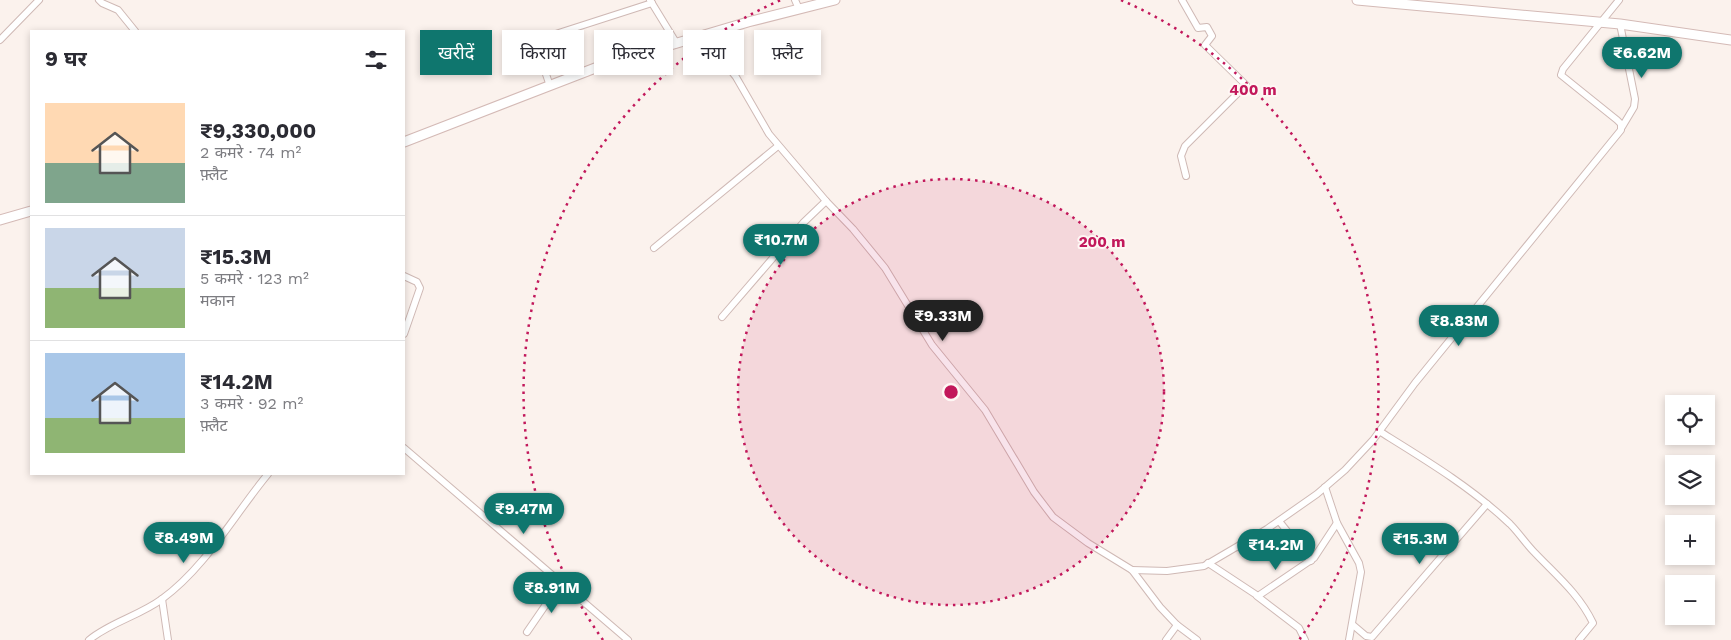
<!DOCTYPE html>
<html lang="hi">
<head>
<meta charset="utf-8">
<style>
  body { margin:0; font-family:"Work Sans","Noto Sans Devanagari",sans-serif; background:#f2f2f3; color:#2b2b33; height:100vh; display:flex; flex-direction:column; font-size:19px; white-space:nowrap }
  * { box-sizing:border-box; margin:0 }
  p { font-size:16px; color:#7c7c81 }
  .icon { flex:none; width:28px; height:28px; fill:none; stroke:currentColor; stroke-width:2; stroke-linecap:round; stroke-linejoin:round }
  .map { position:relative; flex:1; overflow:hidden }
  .sheet { position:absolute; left:30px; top:30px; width:375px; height:445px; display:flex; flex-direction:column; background:#fff; border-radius:0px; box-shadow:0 2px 8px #0003 }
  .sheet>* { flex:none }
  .banner { position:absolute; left:420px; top:30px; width:475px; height:45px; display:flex; gap:10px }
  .buttons { position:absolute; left:1665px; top:395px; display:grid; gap:10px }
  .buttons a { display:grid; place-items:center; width:50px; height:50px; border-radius:0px; background:#fff; box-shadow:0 2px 8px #0003; font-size:25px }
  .price { position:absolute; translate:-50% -42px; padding:0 11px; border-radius:18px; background:#0f766e; color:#fff; font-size:16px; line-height:32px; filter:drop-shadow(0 1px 2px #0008) }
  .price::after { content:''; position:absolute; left:50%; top:30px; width:15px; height:11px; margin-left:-8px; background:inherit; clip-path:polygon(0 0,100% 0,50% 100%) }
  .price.active { background:#222; color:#fff }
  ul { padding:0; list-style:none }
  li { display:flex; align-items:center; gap:15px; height:125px; padding:0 15px }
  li+li { border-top:1px solid #e1e1e2 }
  li span { display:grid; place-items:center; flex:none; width:140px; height:100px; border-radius:0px; color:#555 }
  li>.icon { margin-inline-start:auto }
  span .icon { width:60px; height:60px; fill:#fffc; stroke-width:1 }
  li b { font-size:21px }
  h2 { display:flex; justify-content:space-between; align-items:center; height:60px; padding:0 15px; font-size:21px }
  .tag { padding:0 18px; border-radius:0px; background:#fff; box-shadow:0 2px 8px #0003; font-size:18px; line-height:45px }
  .tag.active { background:#0f766e; color:#fff }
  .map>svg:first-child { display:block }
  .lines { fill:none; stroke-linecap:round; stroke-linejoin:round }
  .street-casing { stroke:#cfb9b5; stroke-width:8 }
  .secondary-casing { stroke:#d4bab6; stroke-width:11 }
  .street { stroke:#fff; stroke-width:6 }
  .secondary { stroke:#fff; stroke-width:9 }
  .ring { fill:none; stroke:#c2185b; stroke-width:2.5; stroke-dasharray:2.5 5 }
  .centre { fill:#c2185b; stroke:#fef7f4; stroke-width:2.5 }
  .ring-label { font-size:15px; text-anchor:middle; font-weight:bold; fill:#c2185b; stroke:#fef7f4; stroke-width:4; stroke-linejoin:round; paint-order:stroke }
</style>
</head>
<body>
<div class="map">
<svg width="1731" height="640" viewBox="0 0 1731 640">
  <rect width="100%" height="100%" fill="#fbf2ed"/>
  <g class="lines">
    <defs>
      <g id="street">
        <polyline points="99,0 102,3 118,10 135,31"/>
        <polyline points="650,0 677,44"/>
        <polyline points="795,0 799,9"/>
        <polyline points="1182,0 1198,28 1207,27 1212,36 1205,45 1246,85 1185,146 1181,156 1186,176"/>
        <polyline points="1620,24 1635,99 1634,107 1622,127"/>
        <polyline points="704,34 711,40 713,48 736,77 769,134 826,201 853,229 885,268 932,345 985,410 1034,492 1053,517 1088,543 1132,570 1160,607 1177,625 1197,640"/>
        <polyline points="0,40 39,0"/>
        <polyline points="550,86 537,48 540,39 652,3"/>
        <polyline points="654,248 778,146"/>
        <polyline points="404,276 417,282 420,288 404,334"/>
        <polyline points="722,317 803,223 826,201"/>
        <path d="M1379 431C1424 459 1471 487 1510 524 1519 533 1526 544 1535 553 1557 576 1579 594 1593 623L1579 640"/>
        <polyline points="404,448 628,640"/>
        <polyline points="1325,487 1337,523 1359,563 1361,572 1349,640"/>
        <polyline points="1279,521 1311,561"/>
        <polyline points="1208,563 1258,596 1314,558 1337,523"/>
        <polyline points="1132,570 1167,571 1204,566 1267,529 1317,494 1345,470 1373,440 1415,383 1621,130 1621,124 1617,120 1561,75 1563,69 1619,0"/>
        <polyline points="1257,596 1299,628 1305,640"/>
        <polyline points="162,599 168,640"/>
        <polyline points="1353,625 1366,636 1372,637 1487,504"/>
        <polyline points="527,632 560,584"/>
        <path d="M89 640C111 622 139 616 162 599 206 567 234 515 268 474"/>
        <polyline points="1166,640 1177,625"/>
      </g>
      <g id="secondary">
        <polyline points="1357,0 1620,24 1731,40"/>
        <polyline points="404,142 603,65 748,22 835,0"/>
        <polyline points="0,220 31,211"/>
      </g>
    </defs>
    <use href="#street" class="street-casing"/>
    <use href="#secondary" class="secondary-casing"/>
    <use href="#street" class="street"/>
    <use href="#secondary" class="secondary"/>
  </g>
  <circle cx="951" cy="392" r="213" fill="#c2185b" fill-opacity=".12"/>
  <g class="ring">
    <circle cx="951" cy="392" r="213"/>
    <path d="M603 640A427 427 0 0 1 781 0M1121 0A427 427 0 0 1 1299 640"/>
  </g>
  <circle cx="951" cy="392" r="8" class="centre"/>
  <g class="ring-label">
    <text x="1253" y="95">400 m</text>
    <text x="1102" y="247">200 m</text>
  </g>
</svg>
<div class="buttons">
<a><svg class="icon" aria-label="locate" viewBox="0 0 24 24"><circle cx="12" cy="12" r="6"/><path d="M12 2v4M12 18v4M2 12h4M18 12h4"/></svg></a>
<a><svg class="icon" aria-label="layers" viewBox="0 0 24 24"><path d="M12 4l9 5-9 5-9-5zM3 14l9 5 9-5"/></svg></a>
<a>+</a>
<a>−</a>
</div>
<b class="price" style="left:1642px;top:79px">₹6.62M</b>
<b class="price" style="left:781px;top:266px">₹10.7M</b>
<b class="price active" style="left:943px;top:342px">₹9.33M</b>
<b class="price" style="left:1459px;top:347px">₹8.83M</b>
<b class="price" style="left:524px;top:535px">₹9.47M</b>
<b class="price" style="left:184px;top:564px">₹8.49M</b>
<b class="price" style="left:1420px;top:565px">₹15.3M</b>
<b class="price" style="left:1276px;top:571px">₹14.2M</b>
<b class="price" style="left:552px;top:614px">₹8.91M</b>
<div class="banner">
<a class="tag active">खरीदें</a>
<a class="tag">किराया</a>
<a class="tag">फ़िल्टर</a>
<a class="tag">नया</a>
<a class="tag">फ़्लैट</a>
</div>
<section class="sheet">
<h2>9 घर<svg class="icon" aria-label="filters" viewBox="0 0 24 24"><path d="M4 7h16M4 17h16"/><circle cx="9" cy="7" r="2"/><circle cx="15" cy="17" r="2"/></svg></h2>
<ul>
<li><span style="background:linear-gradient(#ffd9b3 60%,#7fa58c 0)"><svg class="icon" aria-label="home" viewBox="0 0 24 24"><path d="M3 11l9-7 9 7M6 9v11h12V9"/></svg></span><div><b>₹9,330,000</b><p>2 कमरे · 74 m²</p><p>फ़्लैट</p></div></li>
<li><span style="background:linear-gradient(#c9d6e8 60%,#8fb573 0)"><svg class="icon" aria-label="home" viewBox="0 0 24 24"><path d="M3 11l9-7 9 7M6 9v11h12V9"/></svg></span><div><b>₹15.3M</b><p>5 कमरे · 123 m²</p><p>मकान</p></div></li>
<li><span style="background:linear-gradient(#a9c7e8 65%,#8fb573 0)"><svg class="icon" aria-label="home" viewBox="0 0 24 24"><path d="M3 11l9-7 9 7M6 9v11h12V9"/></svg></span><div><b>₹14.2M</b><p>3 कमरे · 92 m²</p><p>फ़्लैट</p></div></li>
</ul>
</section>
</div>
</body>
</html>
